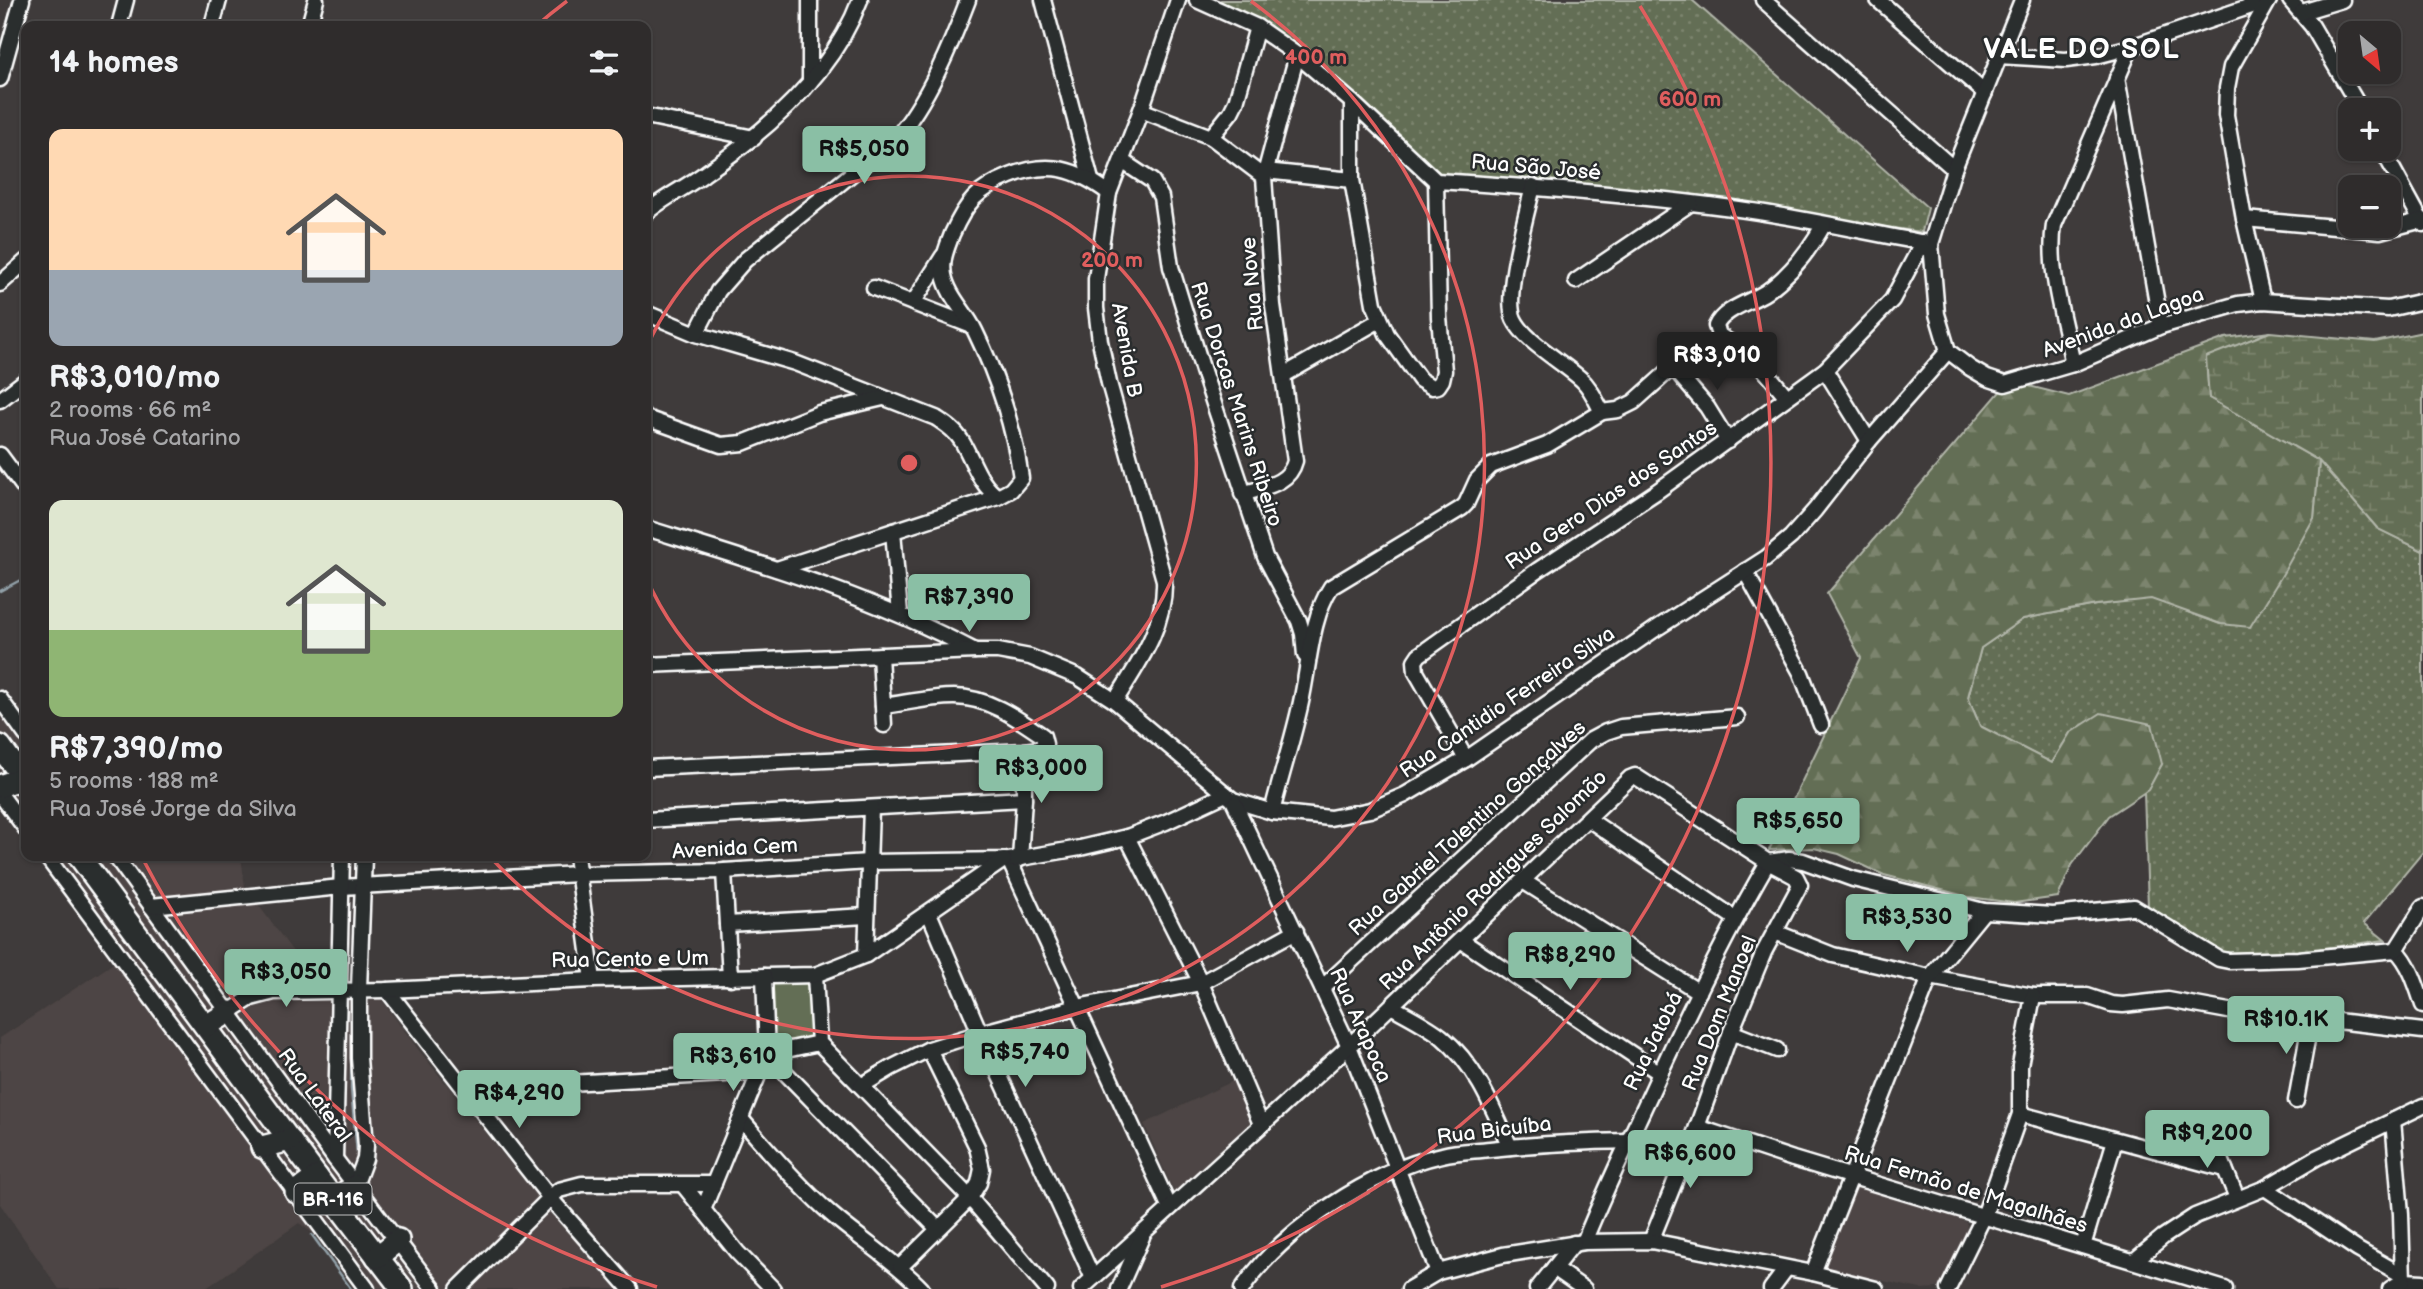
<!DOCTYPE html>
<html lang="en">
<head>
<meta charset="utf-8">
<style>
  body { margin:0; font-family:"Balsamiq Sans",sans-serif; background:#3b3838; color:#f1f3f6; height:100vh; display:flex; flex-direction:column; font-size:26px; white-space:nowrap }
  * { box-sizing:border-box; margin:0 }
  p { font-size:23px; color:#a7a7a9 }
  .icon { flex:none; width:38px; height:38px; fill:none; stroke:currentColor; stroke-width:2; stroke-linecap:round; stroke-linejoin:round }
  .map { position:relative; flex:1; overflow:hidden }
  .sheet { position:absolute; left:21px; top:21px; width:630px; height:840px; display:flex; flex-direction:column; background:#2f2c2c; border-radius:14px; box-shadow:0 2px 5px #0004,0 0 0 2px #4a4848 }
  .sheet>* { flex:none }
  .needle { width:46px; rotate:151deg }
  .fabs { position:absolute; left:2338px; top:21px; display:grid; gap:14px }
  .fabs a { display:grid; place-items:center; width:63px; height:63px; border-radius:14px; background:#2f2c2c; box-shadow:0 2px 5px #0004,0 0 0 2px #4a4848; font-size:35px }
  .price { position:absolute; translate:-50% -60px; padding:0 16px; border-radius:7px; background:#8abfa5; color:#111; font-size:23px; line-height:46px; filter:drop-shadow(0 2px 4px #0008) }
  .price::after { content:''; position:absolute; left:50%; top:42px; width:21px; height:16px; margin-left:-10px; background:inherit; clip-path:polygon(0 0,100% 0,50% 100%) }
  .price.current { background:#222; color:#fff }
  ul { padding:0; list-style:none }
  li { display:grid; align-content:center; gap:14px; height:371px; padding:0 28px }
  li span { display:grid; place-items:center; height:217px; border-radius:14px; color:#555 }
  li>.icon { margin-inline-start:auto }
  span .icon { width:126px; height:126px; fill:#fffc; stroke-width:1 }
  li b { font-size:30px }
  h2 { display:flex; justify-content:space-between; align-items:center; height:84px; padding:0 28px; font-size:30px }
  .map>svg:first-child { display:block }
  .built { fill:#4d4544 }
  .grass { fill:url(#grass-dots); stroke:#b2b6aa; stroke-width:2 }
  .forest { fill:url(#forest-firs); stroke:#b2b6aa; stroke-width:2 }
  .wetland { fill:url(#wetland-marsh); stroke:#b2b6aa; stroke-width:2 }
  .park { fill:#646e54; stroke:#b2b6aa; stroke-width:2 }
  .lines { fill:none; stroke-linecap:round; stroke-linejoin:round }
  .stream { stroke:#92a1a9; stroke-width:2.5 }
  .minor-casing { stroke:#fff; stroke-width:19 }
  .highway-casing { stroke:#fff; stroke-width:26 }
  .minor { stroke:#2a2d2e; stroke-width:14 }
  .highway { stroke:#2a2d2e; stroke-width:21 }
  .ring { fill:none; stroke:#e05e5e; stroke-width:3.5 }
  .labels { text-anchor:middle; stroke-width:5; stroke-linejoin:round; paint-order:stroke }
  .shield { fill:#2a2d2e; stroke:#bfc0c0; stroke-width:2 }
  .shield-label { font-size:19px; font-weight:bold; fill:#fff }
  .street-label { font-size:21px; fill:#fff; stroke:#2a2d2e }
  .district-label { font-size:28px; font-weight:bold; letter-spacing:2px; fill:#fff; stroke:#2a2d2e }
  .centre { fill:#e05e5e; stroke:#2a2d2e; stroke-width:3.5 }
  .ring-label { font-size:21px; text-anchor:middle; font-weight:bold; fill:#e05e5e; stroke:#2a2d2e; stroke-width:5; stroke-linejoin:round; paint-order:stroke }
</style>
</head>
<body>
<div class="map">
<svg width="2423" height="1289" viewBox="0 0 2423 1289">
  <defs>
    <pattern id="grass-dots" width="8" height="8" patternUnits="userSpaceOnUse" patternTransform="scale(1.75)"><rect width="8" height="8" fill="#646e54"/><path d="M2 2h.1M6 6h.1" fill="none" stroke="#7b846e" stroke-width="1.8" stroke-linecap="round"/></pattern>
    <pattern id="forest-firs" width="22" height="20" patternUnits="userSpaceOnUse" patternTransform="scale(1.75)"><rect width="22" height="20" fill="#646e54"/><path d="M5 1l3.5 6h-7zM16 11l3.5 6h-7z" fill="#7b846e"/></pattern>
    <pattern id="wetland-marsh" width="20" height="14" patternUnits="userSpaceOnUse" patternTransform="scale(1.75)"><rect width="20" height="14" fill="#646e54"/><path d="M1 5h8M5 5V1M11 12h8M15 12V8" fill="none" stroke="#7b846e"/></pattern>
  </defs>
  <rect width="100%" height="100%" fill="#3f3b3b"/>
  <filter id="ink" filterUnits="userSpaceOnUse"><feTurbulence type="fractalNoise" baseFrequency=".0143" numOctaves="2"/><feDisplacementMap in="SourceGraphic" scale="14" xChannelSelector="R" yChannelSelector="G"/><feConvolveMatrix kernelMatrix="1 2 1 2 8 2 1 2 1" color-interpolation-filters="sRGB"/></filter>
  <g filter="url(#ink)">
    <g class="built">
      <polygon points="26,704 26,837 0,801 0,720"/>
      <polygon points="40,856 241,856 245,887 297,957 297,999 381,999 418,1049 553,1216 617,1289 355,1289 315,1235 299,1223 205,1289 59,1289 0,1204 0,1038 117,961"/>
      <polygon points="1235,1080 1252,1121 1174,1192 1144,1124"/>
      <polygon points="1852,1183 1964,1221 1967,1224 1966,1234 1943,1282 1937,1288 1920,1289 1824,1268"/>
    </g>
    <g class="grass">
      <polygon points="1221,0 1692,0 1928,208 1922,232 1584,186 1444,183 1260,21 1220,2"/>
      <polygon points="2319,461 2377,528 2423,551 2423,852 2364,923 2385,940 2296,952 2220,953 2148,906 2144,793 2162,764 2070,733 2052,763 1980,726 1968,697 1981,648 2023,619 2096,605 2151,598 2220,624 2314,518"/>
    </g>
    <polygon class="forest" points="2270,332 2206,358 2209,398 2319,461 2314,518 2281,577 2250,627 2221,624 2151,599 2096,605 2023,619 1981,648 1968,697 1980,726 2052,763 2070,733 2101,713 2152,724 2162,764 2148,790 2109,816 2072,865 2058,897 2014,903 1969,897 1884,875 1839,854 1814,848 1769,850 1861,658 1827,594 2009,381 2069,396 2225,338"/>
    <polygon class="wetland" points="2270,332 2375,342 2423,332 2423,551 2378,529 2319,461 2209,398 2206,357"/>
    <polygon class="park" points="810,979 812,1039 774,1041 772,980"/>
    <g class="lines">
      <g class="stream">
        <polyline points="0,591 26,577"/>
        <polyline points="355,880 356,856"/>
        <polyline points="352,985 355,891"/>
        <polyline points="352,999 351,1089 357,1153"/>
        <polyline points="312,1235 351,1289"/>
      </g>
      <defs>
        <g id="minor">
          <polyline points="810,0 810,82"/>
          <polyline points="1043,0 1091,180"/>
          <path d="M1197 0 1257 27 1297 55 1352 102 1436 181C1535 187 1634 195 1732 208 1799 217 1865 232 1931 244"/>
          <polyline points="1763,0 1954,169"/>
          <polyline points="1878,0 1985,93"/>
          <polyline points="2022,0 1954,169 1931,244 1937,314 1948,351 1970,368 1987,378 2005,384 2073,364 2161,326 2238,304 2263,301 2388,309 2423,301"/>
          <polyline points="2290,0 2312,26 2361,110"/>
          <polyline points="2302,12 2342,0"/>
          <polyline points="119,26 126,0"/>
          <polyline points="212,26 219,0"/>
          <polyline points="309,26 316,0"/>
          <polyline points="1998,56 2066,60 2096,56 2131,47 2269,0"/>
          <polyline points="2117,78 2161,326"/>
          <polyline points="0,79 22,0"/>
          <polyline points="1352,102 1352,180 1374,304 1387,334 1420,380 1432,387 1438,386 1442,380 1444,371 1439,317 1436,181"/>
          <path d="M1141 110 1211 137 1264 177 1273 305 1295 461C1289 485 1263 487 1242 494"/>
          <polyline points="646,116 754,138"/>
          <polyline points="1211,137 1231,112 1236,102 1257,27"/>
          <polyline points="2382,149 2423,224"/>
          <polyline points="1122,161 1152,181 1161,197 1171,267 1203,371 1265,557 1299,621 1303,634 1305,655"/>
          <polyline points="1265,171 1352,180"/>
          <polyline points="1264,177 1297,55"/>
          <path d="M1533 186C1527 214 1503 295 1514 319 1524 341 1564 363 1582 380 1591 388 1596 401 1602 412"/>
          <path d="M646 213C663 198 685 188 704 174 767 131 833 73 860 0"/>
          <polyline points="2244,219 2380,231 2423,220"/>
          <polyline points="1576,281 1691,203"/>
          <polyline points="0,284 26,261"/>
          <polyline points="874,288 972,326"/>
          <polyline points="2263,301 2244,219 2226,115 2227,88 2231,67 2269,0"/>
          <polyline points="913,303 943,256"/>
          <path d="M646 313 696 334 795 363 936 418C945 424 955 430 961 440 973 459 979 485 998 497"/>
          <path d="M696 334 718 291 745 260 895 139C927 103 951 45 968 0"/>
          <path d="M2073 364C2064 321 2047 268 2054 225L2131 47"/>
          <polyline points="1825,370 1869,441"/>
          <polyline points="1284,375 1380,320"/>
          <path d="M1787 397 1756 360 1719 335 1716 326C1723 309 1751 302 1766 292 1791 274 1809 251 1824 224"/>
          <polyline points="0,400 26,380"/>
          <polyline points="646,418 721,445 743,443 819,413 883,398"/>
          <polyline points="0,455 26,490"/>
          <path d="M646 528C759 563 870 595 975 651"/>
          <polyline points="893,531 900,614"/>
          <path d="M777 569 998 497 1011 490 1021 478C1014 428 997 376 975 331 966 312 948 296 944 275 941 260 947 248 952 234 966 203 977 189 1010 176 1049 160 1077 169 1109 193"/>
          <polyline points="1745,571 1801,673 1821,725"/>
          <polyline points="880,655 884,725"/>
          <polyline points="646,665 976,651 998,651 1030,657 1078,677 1115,701 1233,800 1272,812 1330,818 1370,810 1405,795 1466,759 1654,630 1766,558 1791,537 1815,510 1869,441 1948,351"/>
          <polyline points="0,699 26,735"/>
          <path d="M1115 701C1138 664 1166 626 1164 580L1109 383 1100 341 1096 308V279L1109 193 1141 110 1178 0"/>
          <polyline points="1466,759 1416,672 1415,661 1419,655 1538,570 1656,492 1825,370 1892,300 1923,242"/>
          <path d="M646 768 1024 751 1039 749 1045 744 1043 736C1017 718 988 697 954 697 931 697 906 703 883 706"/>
          <polyline points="0,794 26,829"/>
          <polyline points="1233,800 1349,1046 1438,1272"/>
          <path d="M1272 812C1281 775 1293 739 1301 702 1309 667 1311 617 1331 587L1462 508 1466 504 1477 480 1491 466 1547 445 1602 412 1618 410 1634 402 1673 367 1707 407 1728 441"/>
          <polyline points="1588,819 1736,919"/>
          <polyline points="646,820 1024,799"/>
          <polyline points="1127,837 1201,983 1261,1124"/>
          <polyline points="46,856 367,1289"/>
          <polyline points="115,856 335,1159 434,1289"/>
          <polyline points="576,856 593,980"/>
          <polyline points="1020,859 1024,799 1024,751"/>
          <polyline points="1009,860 1170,1208"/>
          <polyline points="1768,862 1789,859 1803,861 1853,879 1984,911 2053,915 2134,907 2219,959 2229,961 2298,959 2396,950"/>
          <polyline points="724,871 730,978"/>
          <polyline points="1523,881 1699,992"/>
          <polyline points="151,906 341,887 578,874 724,871 869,862 1009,860 1080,848 1127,837 1166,822 1226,794"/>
          <polyline points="929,913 980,1033 1093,1278"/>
          <polyline points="727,924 866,916"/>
          <polyline points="1775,932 1833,955 1930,977 2033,996 2087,996 2111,1004 2123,1005 2168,1000 2234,1012 2311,1018 2423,1031"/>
          <polyline points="1462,941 1660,1073"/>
          <path d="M2396 950C2410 963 2417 987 2423 1005"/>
          <polyline points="2396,950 2423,907"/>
          <polyline points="866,955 871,808"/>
          <polyline points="815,975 819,1043 970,1198 1047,1289"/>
          <polyline points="1322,988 1591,740 1606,732 1621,727 1737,717"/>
          <polyline points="387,990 550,1198 630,1289"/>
          <path d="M1391 1006C1408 1016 1427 1025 1442 1037 1476 1065 1493 1108 1510 1147"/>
          <polyline points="229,1012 251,998 274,992 387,990 593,980 815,975 866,955 1004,860"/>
          <polyline points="1731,1032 1777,1050"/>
          <polyline points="767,1054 937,1228"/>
          <polyline points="767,1054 819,1043"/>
          <polyline points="861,1086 891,1068 929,1049 980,1033 1077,1007 1201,983 1296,931"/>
          <polyline points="466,1089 760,1072"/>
          <polyline points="2296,1101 2311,1018"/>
          <polyline points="2020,1114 2225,1169"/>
          <path d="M742 1120C770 1153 798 1185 831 1214 861 1240 894 1260 922 1289"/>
          <polyline points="1697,1127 1793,1159 2225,1289"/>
          <polyline points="2208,1128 2237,1198"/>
          <polyline points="335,1159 342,856"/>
          <polyline points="355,1186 365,1159 366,1146 359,1058 359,989 364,856"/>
          <polyline points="684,1186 737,1252 773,1289"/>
          <polyline points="2265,1188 2358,1250 2402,1275"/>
          <polyline points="703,1210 767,1054 764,976"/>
          <path d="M1584 1242C1604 1192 1627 1144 1650 1095 1686 1016 1724 937 1768 862"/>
          <polyline points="2083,1246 2115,1140"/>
          <polyline points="2134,1261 2163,1237 2195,1216 2265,1188 2316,1158 2423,1106"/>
          <polyline points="900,1267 970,1198 979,1183 982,1169 977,1147 929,1049"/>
          <polyline points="1554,1268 1584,1289"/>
          <polyline points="1813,1273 1930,977 1984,911"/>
          <polyline points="2403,1281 2423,1282"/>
          <polyline points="458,1289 550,1198 559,1190 582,1184 714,1184"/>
          <polyline points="1081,1289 1349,1046 1630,778 1635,776 1768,862 1796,877 1800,885 1764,952 1731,1032 1697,1127 1651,1241"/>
          <polyline points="1119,1289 1142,1237"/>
          <path d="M1242 1289C1283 1229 1371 1171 1442 1155 1458 1151 1474 1151 1490 1149 1536 1144 1582 1142 1628 1141"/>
          <polyline points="1409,1289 1438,1272 1503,1255 1584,1242 1651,1241 1813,1273 1876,1289"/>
          <polyline points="1537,1289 1574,1243"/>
          <polyline points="1771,1289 1786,1269"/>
          <polyline points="1948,1289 1984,1216 2020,1114 2020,1065 2033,996"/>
          <polyline points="2390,1289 2403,1281 2401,1214 2393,1120"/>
        </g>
        <g id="highway">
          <polyline points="0,746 26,782"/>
          <polyline points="0,786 23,778"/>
          <polyline points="79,856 334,1200 402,1289"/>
          <polyline points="206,1026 229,1012"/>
          <polyline points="262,1147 290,1140"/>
          <polyline points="296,1192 317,1177"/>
          <polyline points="334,1200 355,1186"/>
          <polyline points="377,1257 398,1240"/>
        </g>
      </defs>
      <use href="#minor" class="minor-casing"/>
      <use href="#highway" class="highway-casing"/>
      <use href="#minor" class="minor"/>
      <use href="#highway" class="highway"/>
    </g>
  </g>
  <g class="ring">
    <path d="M646 349A287 287 0 1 1 646 577"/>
    <path d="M536 26A575 575 0 0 1 567 1M1251 1A575 575 0 1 1 492 859"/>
    <path d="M657 1287A862 862 0 0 1 144 861M1640 6A862 862 0 0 1 1161 1287"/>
  </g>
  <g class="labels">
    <rect class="shield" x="294.5" y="1183.5" width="77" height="31" rx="5"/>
    <g class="shield-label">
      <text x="333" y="1206">BR-116</text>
    </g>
    <g class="street-label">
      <text transform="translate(1536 167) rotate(5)" y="7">Rua São José</text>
      <text transform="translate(1252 284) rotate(-95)" y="7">Rua Nove</text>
      <text transform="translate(2123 322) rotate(-20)" y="7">Avenida da Lagoa</text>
      <text transform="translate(1127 350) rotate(80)" y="7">Avenida B</text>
      <text transform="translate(1237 404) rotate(72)" y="7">Rua Dorcas Marins Ribeiro</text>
      <text transform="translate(1611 495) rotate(-34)" y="7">Rua Gero Dias dos Santos</text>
      <text transform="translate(1507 702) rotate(-34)" y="7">Rua Cantidio Ferreira Silva</text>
      <text transform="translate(1467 828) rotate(-42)" y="7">Rua Gabriel Tolentino Gonçalves</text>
      <text transform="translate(735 848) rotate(-3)" y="7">Avenida Cem</text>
      <text transform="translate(1493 880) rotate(-44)" y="7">Rua Antônio Rodrigues Salomão</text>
      <text transform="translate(630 959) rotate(-1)" y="7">Rua Cento e Um</text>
      <text transform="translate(1719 1013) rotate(-68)" y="7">Rua Dom Manoel</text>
      <text transform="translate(1361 1025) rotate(66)" y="7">Rua Arapoca</text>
      <text transform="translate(1653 1041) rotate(-64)" y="7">Rua Jatobá</text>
      <text transform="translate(315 1095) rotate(54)" y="7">Rua Lateral</text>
      <text transform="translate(1494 1130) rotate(-7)" y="7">Rua Bicuíba</text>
      <text transform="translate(1966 1189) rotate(17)" y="7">Rua Fernão de Magalhães</text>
    </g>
    <g class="district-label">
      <text x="2082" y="58">VALE DO SOL</text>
    </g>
  </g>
  <circle cx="909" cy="463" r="10" class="centre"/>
  <g class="ring-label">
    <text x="1316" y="64">400 m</text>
    <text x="1690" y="106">600 m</text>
    <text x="1112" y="267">200 m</text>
  </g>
</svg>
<div class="fabs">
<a><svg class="needle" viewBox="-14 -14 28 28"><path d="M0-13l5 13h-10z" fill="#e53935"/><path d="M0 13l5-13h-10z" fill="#a7a7a9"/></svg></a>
<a>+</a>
<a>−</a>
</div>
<b class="price" style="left:864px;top:186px">R$5,050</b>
<b class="price current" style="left:1717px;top:392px">R$3,010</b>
<b class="price" style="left:969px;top:634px">R$7,390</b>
<b class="price" style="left:1041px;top:805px">R$3,000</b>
<b class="price" style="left:1798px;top:858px">R$5,650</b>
<b class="price" style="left:1907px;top:954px">R$3,530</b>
<b class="price" style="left:1570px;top:992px">R$8,290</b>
<b class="price" style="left:286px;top:1009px">R$3,050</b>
<b class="price" style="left:2286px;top:1056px">R$10.1K</b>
<b class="price" style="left:1025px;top:1089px">R$5,740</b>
<b class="price" style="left:733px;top:1093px">R$3,610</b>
<b class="price" style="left:519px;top:1130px">R$4,290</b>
<b class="price" style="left:2207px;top:1170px">R$9,200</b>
<b class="price" style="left:1690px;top:1190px">R$6,600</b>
<section class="sheet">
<h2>14 homes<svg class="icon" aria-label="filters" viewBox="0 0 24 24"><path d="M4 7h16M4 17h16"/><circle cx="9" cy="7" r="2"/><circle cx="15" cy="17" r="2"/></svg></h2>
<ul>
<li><span style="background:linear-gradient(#ffd9b3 65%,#9aa5b1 0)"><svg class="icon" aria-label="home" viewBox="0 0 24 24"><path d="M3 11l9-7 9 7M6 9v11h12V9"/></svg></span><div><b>R$3,010/mo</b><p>2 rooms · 66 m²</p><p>Rua José Catarino</p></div></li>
<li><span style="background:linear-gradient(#dfe7d0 60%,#8fb573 0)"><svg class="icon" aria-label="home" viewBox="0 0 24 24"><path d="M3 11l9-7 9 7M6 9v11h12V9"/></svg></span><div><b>R$7,390/mo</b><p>5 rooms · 188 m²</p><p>Rua José Jorge da Silva</p></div></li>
</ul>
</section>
</div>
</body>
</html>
